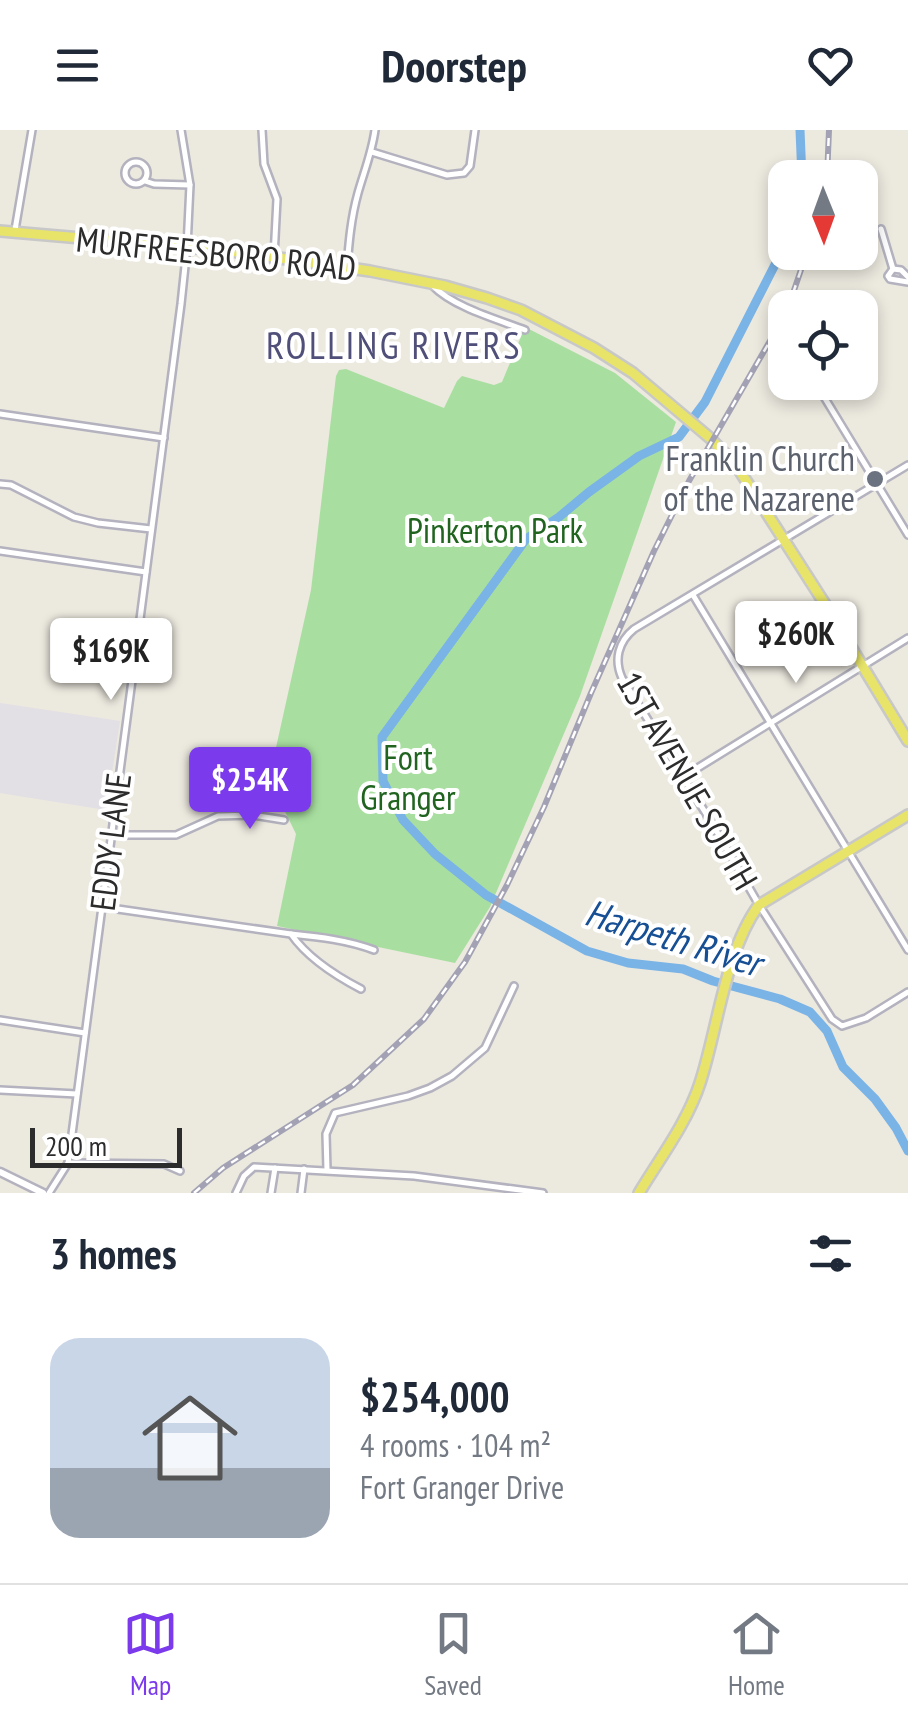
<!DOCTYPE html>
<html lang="en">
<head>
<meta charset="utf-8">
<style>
  body { margin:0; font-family:"PT Sans Narrow",sans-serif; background:#f6f6f7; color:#1f2937; height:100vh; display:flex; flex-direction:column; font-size:38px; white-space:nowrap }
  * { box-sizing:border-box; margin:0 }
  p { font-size:32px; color:#747a83 }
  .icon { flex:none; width:55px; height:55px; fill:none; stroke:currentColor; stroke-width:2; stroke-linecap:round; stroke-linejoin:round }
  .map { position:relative; height:1063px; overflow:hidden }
  .drawer { display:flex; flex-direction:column; background:#fff; flex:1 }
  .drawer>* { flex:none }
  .needle { width:65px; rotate:179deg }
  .fabs { position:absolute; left:768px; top:30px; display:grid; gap:20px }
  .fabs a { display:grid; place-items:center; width:110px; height:110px; border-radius:20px; background:#fff; box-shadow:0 5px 15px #0003; font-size:50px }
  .scale { position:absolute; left:30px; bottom:25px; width:152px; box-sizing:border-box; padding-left:10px; border:5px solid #2c2c2c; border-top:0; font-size:28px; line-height:35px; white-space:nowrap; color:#2c2c2c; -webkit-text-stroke:8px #fff; paint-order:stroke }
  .price { position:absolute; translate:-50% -85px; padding:0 22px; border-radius:10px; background:#fff; color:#222; font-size:32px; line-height:65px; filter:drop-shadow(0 2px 5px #0008) }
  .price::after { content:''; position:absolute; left:50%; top:60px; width:30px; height:22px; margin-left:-15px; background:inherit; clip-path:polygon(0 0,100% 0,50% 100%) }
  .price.on { background:#7c3aed; color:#fff }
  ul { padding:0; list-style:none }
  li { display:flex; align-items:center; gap:30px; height:250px; padding:0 50px }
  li+li { border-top:2px solid #e0e1e3 }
  li span { display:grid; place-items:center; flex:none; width:280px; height:200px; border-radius:30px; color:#555 }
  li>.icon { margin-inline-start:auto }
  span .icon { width:120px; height:120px; fill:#fffc; stroke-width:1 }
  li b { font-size:42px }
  h2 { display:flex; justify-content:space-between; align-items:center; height:120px; padding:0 50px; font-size:42px }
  header { display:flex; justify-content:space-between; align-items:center; height:130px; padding:0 50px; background:#fff; font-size:45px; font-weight:600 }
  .tab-bar { display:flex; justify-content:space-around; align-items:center; height:140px; border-top:2px solid #e0e1e3; background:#fff; font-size:28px; color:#747a83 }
  .tab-bar a { display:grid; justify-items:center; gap:5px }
  .tab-bar .on { color:#7c3aed }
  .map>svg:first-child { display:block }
  .industrial { fill:#e2dfe5 }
  .green { fill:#a8dfa0 }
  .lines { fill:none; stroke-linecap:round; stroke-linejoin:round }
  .river { stroke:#7ab3e6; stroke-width:9 }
  .minor-casing { stroke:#b3b2be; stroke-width:10 }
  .tertiary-casing { stroke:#b3b2be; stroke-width:11 }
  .primary-casing { stroke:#c8c8c8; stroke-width:14 }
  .minor { stroke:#fff; stroke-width:5 }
  .tertiary { stroke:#fff; stroke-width:6 }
  .primary { stroke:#e7e469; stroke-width:9 }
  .rail-casing { stroke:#a3a2b4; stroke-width:6 }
  .rail { stroke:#fff; stroke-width:2.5; stroke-dasharray:8; stroke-linecap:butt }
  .worship-dot { fill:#6b7280; stroke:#fff; stroke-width:4 }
  .labels { text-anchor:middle; stroke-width:8; stroke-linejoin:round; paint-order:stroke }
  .street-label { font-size:35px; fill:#2c2c2c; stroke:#fff }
  .worship-label { font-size:35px; fill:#5b616d; stroke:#fff; text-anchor:end }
  .park-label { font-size:35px; fill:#206420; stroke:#fff }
  .neighbourhood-label { font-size:38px; letter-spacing:2.5px; fill:#504f79; stroke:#fff }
  .water-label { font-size:38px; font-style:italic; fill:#174f94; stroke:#fff }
</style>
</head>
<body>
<header><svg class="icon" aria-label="menu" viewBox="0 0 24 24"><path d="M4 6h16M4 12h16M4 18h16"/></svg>Doorstep<svg class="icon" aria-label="heart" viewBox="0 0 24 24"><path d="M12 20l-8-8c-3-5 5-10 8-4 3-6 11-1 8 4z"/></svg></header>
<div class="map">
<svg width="908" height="1063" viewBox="0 0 908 1063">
  <rect width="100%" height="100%" fill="#ece9df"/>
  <polygon class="industrial" points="0,573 120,591 106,680 0,663"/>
  <polygon class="green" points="525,197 615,243 676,292 580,566 490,777 455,833 277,796 296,704 269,649 311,460 336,246 339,240 346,239 444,278 457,251 462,246 494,255 502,252"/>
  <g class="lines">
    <g class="river">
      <polyline points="800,0 802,48"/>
      <polyline points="785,115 705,272 679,307 639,326 589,362 559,387 526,409 382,607 383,651 403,690 435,724 486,765 587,821 628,833 683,839 713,851 780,869 810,882 827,901 843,937 875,969 896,998 908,1021"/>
    </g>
    <defs>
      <g id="minor">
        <polyline points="262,0 264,34 277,69 274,127"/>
        <polyline points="372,22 447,45 464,43 470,36 475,0"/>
        <circle cx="136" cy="43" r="11"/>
        <polyline points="145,51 154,54 190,55"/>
        <polyline points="881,99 893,139"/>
        <polyline points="15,100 32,0"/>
        <path d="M347 137C349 112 351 88 358 63 364 42 372 22 375 0"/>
        <polyline points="908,147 901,140 893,139 888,146 890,149 908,152"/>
        <path d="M432 155C453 177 496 189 525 200"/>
        <polyline points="815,252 908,405"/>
        <polyline points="0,284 164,308"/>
        <path d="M908 335 634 499C618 512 614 530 622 548L713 695 759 775 832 889 842 896 866 888 908 862"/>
        <polyline points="0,354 11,355 74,387 98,393 151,399"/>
        <polyline points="0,421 146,442"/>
        <polyline points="693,465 908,820"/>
        <polyline points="683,647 908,508"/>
        <polyline points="112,705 176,705 218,686 253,685 284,690"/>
        <path d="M104 777 291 804C307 827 336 846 361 859"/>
        <path d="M291 804C320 807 347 810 374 820"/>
        <polyline points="0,890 85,903"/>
        <polyline points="0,960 77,964"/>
        <polyline points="68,1033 164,1034 180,1041"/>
        <polyline points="327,1040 326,1004 335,983 408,966 430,958 452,946 485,918 514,856"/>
        <path d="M49 1063 68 1033 72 1004C108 727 146 451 181 174L187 117 190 55 181 0"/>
        <polyline points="236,1063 244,1046 254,1037 414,1046 543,1063"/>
        <polyline points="271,1063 275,1038"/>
        <polyline points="301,1063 304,1039"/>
      </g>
      <polyline id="tertiary" points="0,1042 43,1063"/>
      <g id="primary">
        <polyline points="0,101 231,121 370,141 445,156 487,168 521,180 594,218 633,243 710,308 736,335 823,471 908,611"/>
        <path d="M639 1063C660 1028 687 993 700 953 718 898 725 821 759 775L908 685"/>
      </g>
    </defs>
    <use href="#minor" class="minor-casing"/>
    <use href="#tertiary" class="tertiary-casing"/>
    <use href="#primary" class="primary-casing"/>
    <use href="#minor" class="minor"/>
    <use href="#tertiary" class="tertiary"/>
    <use href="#primary" class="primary"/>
    <defs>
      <g id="rail">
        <polyline points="827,48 829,0"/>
        <polyline points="788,178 807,122"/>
        <polyline points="194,1063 223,1038 353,955 424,889 465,832 507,755 544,677 591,563 654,421 689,351 785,185"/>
      </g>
    </defs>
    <use href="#rail" class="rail-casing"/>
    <use href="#rail" class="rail"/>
  </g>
  <circle class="worship-dot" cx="875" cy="349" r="10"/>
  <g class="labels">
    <g class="street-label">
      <text transform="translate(216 124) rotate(6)" y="12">MURFREESBORO ROAD</text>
      <text transform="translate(687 651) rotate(60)" y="12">1ST AVENUE SOUTH</text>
      <text transform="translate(111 712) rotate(-83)" y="12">EDDY LANE</text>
    </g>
    <g class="worship-label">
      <text x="855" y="341">Franklin Church<tspan x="855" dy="40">of the Nazarene</tspan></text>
    </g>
    <g class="park-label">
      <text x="495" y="413">Pinkerton Park</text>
      <text x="408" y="640">Fort<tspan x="408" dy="40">Granger</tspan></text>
    </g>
    <g class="neighbourhood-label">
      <text x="394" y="229">ROLLING RIVERS</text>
    </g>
    <g class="water-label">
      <text transform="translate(673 808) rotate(17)" y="13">Harpeth River</text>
    </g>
  </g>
</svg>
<div class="fabs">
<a><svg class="needle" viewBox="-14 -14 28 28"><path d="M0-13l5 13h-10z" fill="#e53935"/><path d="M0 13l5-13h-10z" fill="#747a83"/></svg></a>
<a><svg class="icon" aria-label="locate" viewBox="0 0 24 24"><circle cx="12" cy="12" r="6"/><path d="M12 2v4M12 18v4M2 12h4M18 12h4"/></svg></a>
</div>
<div class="scale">200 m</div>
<b class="price" style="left:796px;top:556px">$260K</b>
<b class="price" style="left:111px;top:573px">$169K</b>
<b class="price on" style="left:250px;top:702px">$254K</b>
</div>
<section class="drawer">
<h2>3 homes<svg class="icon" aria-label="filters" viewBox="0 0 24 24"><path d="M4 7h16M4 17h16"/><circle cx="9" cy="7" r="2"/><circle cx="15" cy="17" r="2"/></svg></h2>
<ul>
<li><span style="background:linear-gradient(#c9d6e8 65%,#9aa5b1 0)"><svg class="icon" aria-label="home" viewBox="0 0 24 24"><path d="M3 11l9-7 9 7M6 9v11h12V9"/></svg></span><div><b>$254,000</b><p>4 rooms · 104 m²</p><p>Fort Granger Drive</p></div></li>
</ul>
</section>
<nav class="tab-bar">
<a class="on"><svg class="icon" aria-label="map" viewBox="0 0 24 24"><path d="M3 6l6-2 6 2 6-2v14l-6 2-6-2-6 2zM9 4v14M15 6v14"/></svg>Map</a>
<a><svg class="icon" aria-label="saved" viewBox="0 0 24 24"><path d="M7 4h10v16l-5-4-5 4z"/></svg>Saved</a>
<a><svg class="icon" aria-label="home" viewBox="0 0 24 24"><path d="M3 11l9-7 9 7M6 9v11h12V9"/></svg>Home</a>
</nav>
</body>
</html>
